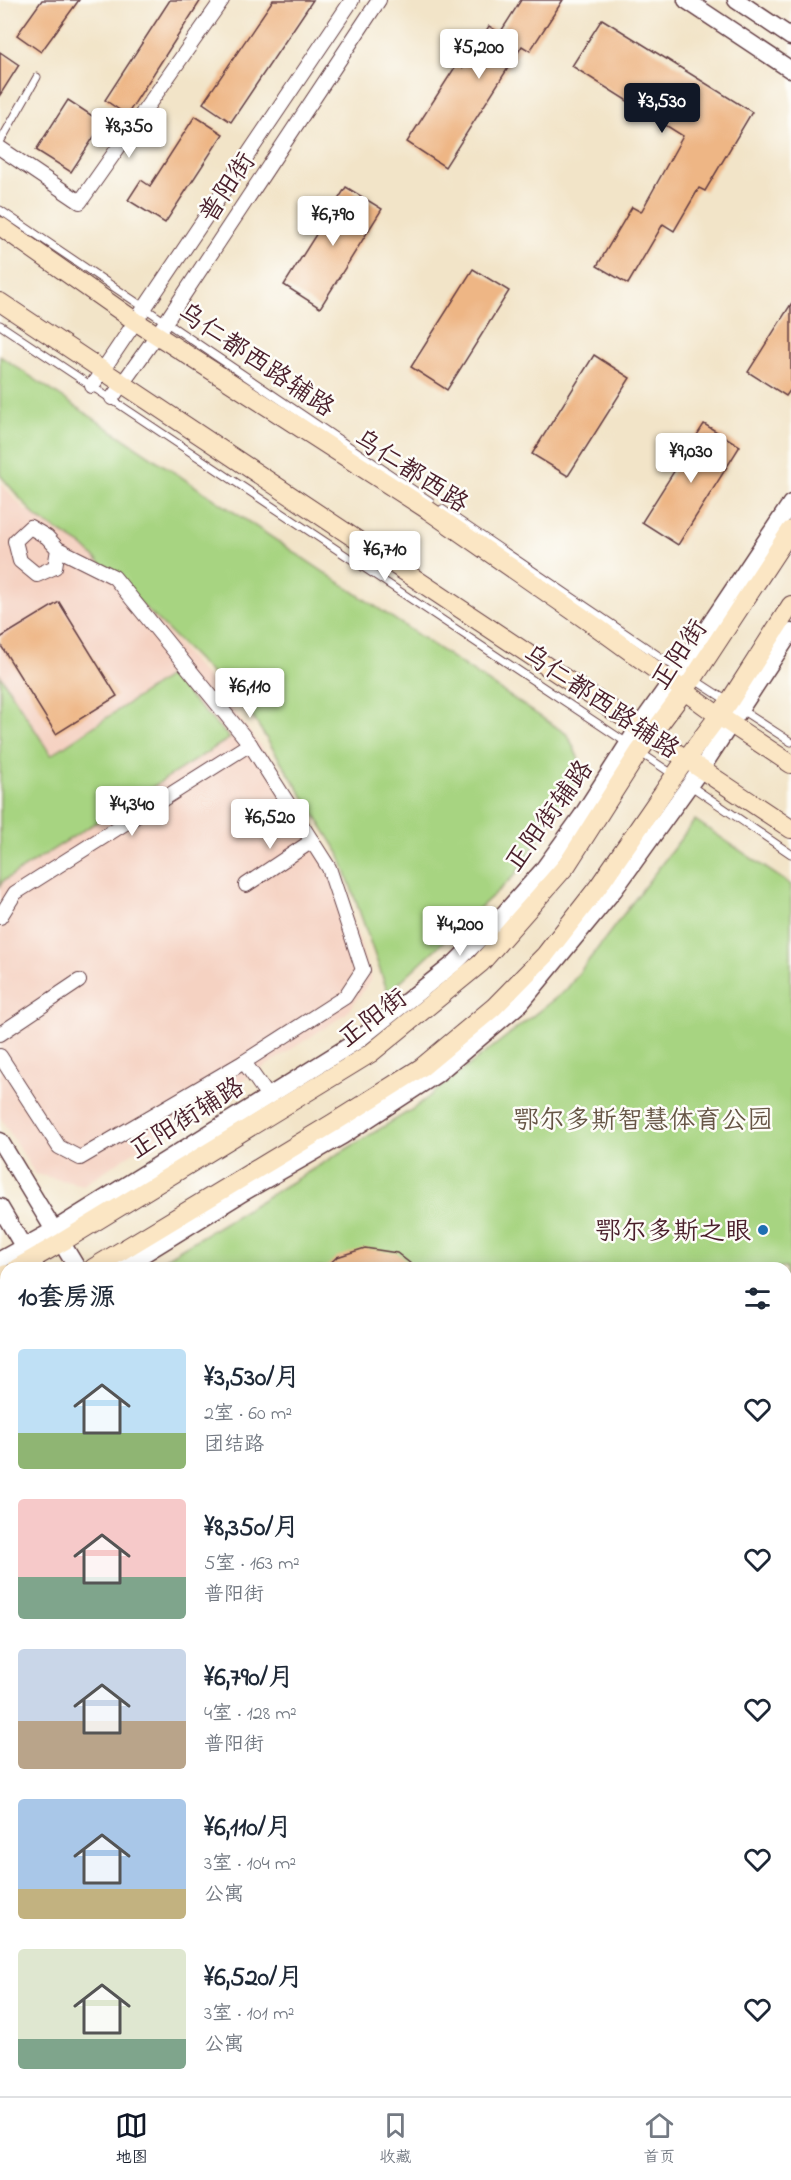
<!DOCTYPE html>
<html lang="zh">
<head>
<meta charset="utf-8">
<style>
  body { margin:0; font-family:"Indie Flower","LXGW WenKai TC",sans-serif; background:#f6f6f7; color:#1f2937; height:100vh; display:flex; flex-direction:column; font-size:22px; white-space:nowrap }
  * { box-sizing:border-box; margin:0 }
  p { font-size:20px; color:#747a83 }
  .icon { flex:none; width:33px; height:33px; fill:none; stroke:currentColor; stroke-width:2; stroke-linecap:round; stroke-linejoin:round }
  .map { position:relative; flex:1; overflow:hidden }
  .drawer { position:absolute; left:0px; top:1262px; width:792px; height:836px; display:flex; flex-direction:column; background:#fff; border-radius:18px 18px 0 0; box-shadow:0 3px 15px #0003 }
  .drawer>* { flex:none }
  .price { position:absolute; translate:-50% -51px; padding:0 14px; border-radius:6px; background:#fff; color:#222; font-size:20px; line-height:39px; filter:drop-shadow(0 2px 3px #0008) }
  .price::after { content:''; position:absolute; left:50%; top:36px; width:18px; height:14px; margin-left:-9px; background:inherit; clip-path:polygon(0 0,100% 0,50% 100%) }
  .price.current { background:#111827; color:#fff }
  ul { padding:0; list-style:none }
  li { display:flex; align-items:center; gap:18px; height:150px; padding:0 18px }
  li span { display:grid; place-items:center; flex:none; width:168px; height:120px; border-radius:6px; color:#555 }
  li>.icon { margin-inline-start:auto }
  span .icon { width:72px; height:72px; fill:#fffc; stroke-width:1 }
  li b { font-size:26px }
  h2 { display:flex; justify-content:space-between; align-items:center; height:72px; padding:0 18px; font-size:26px }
  .tabs { display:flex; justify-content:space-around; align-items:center; height:84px; border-top:2px solid #e0e1e3; background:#fff; font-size:16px; color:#747a83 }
  .tabs a { display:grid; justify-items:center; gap:3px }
  .tabs .current { color:#111827 }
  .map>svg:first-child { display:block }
  .built { fill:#f5d2c2 }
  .green { fill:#a7d481; stroke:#787a56; stroke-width:1.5 }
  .building { fill:#eeb685 }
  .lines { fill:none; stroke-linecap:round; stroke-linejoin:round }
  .service-casing { stroke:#633d43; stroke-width:9 }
  .minor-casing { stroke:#633d43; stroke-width:16 }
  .tertiary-casing { stroke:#633d43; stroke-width:19 }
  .secondary-casing { stroke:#633d43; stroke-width:20 }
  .service { stroke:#fff; stroke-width:7 }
  .minor { stroke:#fff; stroke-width:14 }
  .tertiary { stroke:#fff; stroke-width:16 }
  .secondary { stroke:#fbe6c4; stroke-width:18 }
  .poi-dot { fill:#1f6fb2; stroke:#fdfcf7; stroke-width:2 }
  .labels { text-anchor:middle; stroke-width:5; stroke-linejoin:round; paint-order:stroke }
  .street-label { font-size:26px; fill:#4a1f2b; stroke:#fdfcf7 }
  .park-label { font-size:26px; fill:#665545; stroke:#fdfcf7 }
  .poi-label { font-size:26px; fill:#4a1f2b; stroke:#fdfcf7; text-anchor:end }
</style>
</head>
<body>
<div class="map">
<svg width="791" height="2096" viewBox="0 0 791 2096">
  <rect width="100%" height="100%" fill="#fdfcf7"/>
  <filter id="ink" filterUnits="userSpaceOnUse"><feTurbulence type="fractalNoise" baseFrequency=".0167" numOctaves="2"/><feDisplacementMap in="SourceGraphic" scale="12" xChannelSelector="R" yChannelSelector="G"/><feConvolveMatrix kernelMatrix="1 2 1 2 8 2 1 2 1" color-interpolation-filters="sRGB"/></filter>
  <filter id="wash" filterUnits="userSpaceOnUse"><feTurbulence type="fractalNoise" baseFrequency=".008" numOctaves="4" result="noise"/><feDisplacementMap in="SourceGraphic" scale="24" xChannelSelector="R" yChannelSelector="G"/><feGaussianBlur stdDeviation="1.35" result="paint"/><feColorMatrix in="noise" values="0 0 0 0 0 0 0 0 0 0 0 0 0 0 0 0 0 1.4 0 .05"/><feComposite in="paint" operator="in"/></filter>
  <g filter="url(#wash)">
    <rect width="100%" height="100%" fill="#f2e4c8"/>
    <polygon class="built" points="0,482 25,510 50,520 100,555 222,695 277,768 335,860 371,979 347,1013 83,1185 35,1174 0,1117"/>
    <g class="green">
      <polygon points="0,356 568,735 584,771 515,875 388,993 339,853 249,711 83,546 36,517 0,475"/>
      <polygon points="0,675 51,755 169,676 230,738 3,881 0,886"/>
      <polygon points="695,820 791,885 791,2096 591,2096 588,2091 786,2091 786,1268 149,1268 413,1109 566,990"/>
    </g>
    <g id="blocks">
      <g class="building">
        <polygon points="42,0 79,0 41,52 17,35"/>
        <polygon points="170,0 201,0 127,115 105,100"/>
        <polygon points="273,0 313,0 231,122 203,103"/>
        <polygon points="521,0 563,0 530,51 522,46 445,167 407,142 457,64 463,68 489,26 500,33"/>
        <polygon points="602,19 752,112 705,191 699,188 674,231 663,224 628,284 597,266 632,207 641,212 683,136 572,66"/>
        <polygon points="0,52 19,65 0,95"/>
        <polygon points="68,100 103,123 71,172 36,150"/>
        <polygon points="195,116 223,134 165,223 128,200 141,180 150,186"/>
        <polygon points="346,187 382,209 320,308 284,285"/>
        <polygon points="473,269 509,291 447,390 411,367"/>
        <polygon points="791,304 791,389 786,396 748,372"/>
        <polygon points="594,355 630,378 568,476 532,454"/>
        <polygon points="704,424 740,446 678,545 642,522"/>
        <polygon points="59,602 117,696 56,734 0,644 0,638"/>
        <polygon points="365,1248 397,1253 416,1268 325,1268 337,1257"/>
      </g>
    </g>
  </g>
  <g filter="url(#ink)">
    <use href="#blocks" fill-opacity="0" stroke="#633d43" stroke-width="1.5"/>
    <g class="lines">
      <defs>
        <g id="service">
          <polyline points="0,142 37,77"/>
          <polyline points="0,210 430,501"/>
          <polyline points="0,325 627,743"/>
          <polyline points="442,509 678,669"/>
          <polyline points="695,680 729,702"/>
          <polyline points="740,709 791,742"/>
          <polyline points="641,753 674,775"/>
          <polyline points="691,786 791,854"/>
          <polyline points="0,1389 6,1385"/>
          <polyline points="0,2024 6,2024"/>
          <polyline points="56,2091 59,2096"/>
          <polyline points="15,2096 23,2091"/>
        </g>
        <g id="minor">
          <polyline points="0,148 80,202 222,0"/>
          <polyline points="92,386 352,0"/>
          <polyline points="112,398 157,335 379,0"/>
          <polyline points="58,549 55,567 37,575 20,561 15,541 30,527 47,537 58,549 114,577 250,744 329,868 363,970 345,997 244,1062 268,1096"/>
          <polyline points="246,885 312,841"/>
          <polyline points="0,917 15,893 250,744"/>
          <polyline points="0,1034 79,981"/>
          <polyline points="0,1056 59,1147 80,1158 244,1062"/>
          <polyline points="0,1590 6,1587"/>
          <polyline points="0,1924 6,1920"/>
          <polyline points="0,1936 6,1946"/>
        </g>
        <g id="tertiary">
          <polyline points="686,0 791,70"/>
          <polyline points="736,0 791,37"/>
          <polyline points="0,1141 77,1268"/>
          <polyline points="0,1207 36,1268"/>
          <polyline points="0,1260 54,1230 357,1041 456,962 501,917 542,871 581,817 638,728 680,669 791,503"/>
          <polyline points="121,1268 244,1192 342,1136 437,1074 521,1003 614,890 701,769 791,632"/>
          <polyline points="0,1339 6,1335"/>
          <polyline points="0,1956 6,1953"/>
          <polyline points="0,1994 6,1990"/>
          <polyline points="93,2091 96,2096"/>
          <polyline points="529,2091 532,2096"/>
          <polyline points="572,2091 575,2096"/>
        </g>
        <g id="secondary">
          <polyline points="0,226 135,321 428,510 598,628 719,716 791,764"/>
          <polyline points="0,302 791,829"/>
          <polyline points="17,1268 62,1242 371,1053 481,963 567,865 639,752 693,679 791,530"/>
          <polyline points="93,1268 333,1123 422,1067 494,1007 545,955 598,887 686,759 729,702 791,605"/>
          <polyline points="0,1278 6,1274"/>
          <polyline points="0,1322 6,1318"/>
        </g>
      </defs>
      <use href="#service" class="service-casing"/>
      <use href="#minor" class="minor-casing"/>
      <use href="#tertiary" class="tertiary-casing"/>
      <use href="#secondary" class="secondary-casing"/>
      <use href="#service" class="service"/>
      <use href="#minor" class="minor"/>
      <use href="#tertiary" class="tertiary"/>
      <use href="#secondary" class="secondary"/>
    </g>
  </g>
  <circle class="poi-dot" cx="763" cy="1230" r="6"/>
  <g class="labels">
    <g class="street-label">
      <text transform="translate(226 187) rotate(-56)" y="9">普阳街</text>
      <text transform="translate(257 359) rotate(34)" y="9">乌仁都西路辅路</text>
      <text transform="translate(412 470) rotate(33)" y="9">乌仁都西路</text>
      <text transform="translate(678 654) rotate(-56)" y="9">正阳街</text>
      <text transform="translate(602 701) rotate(34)" y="9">乌仁都西路辅路</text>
      <text transform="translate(548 815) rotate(-54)" y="9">正阳街辅路</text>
      <text transform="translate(372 1017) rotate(-37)" y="9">正阳街</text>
      <text transform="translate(186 1117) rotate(-32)" y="9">正阳街辅路</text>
    </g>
    <g class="park-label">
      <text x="643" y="1128">鄂尔多斯智慧体育公园</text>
    </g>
    <g class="poi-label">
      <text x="751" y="1239">鄂尔多斯之眼</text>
    </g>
  </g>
</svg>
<b class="price" style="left:479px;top:80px">¥5,200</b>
<b class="price current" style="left:662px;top:134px">¥3,530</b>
<b class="price" style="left:129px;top:159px">¥8,350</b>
<b class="price" style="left:333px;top:247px">¥6,790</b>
<b class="price" style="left:691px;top:484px">¥9,030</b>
<b class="price" style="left:385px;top:582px">¥6,710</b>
<b class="price" style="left:250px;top:719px">¥6,110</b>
<b class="price" style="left:132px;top:837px">¥4,340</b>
<b class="price" style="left:270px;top:850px">¥6,520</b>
<b class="price" style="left:460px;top:957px">¥4,200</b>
<section class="drawer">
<h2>10套房源<svg class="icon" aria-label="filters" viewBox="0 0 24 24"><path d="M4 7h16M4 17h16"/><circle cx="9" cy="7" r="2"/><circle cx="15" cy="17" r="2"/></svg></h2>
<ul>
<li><span style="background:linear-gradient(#bfe0f5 70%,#8fb573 0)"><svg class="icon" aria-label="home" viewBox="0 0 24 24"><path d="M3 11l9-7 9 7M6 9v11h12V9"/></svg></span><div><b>¥3,530/月</b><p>2室 · 60 m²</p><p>团结路</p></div><svg class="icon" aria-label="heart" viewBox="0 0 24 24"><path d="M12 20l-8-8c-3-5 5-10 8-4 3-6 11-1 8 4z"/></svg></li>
<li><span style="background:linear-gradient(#f6c9c9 65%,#7fa58c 0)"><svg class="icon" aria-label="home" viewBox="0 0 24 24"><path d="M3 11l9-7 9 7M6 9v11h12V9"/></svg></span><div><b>¥8,350/月</b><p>5室 · 163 m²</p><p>普阳街</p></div><svg class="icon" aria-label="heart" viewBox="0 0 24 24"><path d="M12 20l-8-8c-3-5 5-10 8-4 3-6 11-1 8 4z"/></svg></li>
<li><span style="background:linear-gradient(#c9d6e8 60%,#b9a48a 0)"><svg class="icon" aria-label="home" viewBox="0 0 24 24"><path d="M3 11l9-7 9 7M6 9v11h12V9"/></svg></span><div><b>¥6,790/月</b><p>4室 · 128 m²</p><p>普阳街</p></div><svg class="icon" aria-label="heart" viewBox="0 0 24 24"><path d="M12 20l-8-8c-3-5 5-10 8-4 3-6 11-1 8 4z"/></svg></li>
<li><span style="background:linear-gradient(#a9c7e8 75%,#c2b280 0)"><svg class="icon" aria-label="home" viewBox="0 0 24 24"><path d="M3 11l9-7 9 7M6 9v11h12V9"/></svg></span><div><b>¥6,110/月</b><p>3室 · 104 m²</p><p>公寓</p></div><svg class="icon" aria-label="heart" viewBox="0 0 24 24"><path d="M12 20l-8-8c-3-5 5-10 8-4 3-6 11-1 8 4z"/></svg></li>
<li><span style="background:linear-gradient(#dfe7d0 75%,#7fa58c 0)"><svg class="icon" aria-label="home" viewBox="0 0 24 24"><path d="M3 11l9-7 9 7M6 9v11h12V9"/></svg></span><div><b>¥6,520/月</b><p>3室 · 101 m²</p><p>公寓</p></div><svg class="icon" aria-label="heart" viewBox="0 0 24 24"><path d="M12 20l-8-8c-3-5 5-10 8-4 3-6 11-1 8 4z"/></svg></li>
</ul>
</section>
</div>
<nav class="tabs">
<a class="current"><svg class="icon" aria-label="map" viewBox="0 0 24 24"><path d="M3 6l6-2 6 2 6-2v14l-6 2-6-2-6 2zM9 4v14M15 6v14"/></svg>地图</a>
<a><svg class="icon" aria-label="saved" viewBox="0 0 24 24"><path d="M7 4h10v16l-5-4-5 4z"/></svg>收藏</a>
<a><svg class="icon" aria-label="home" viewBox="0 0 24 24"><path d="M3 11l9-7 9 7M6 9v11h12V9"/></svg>首页</a>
</nav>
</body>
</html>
